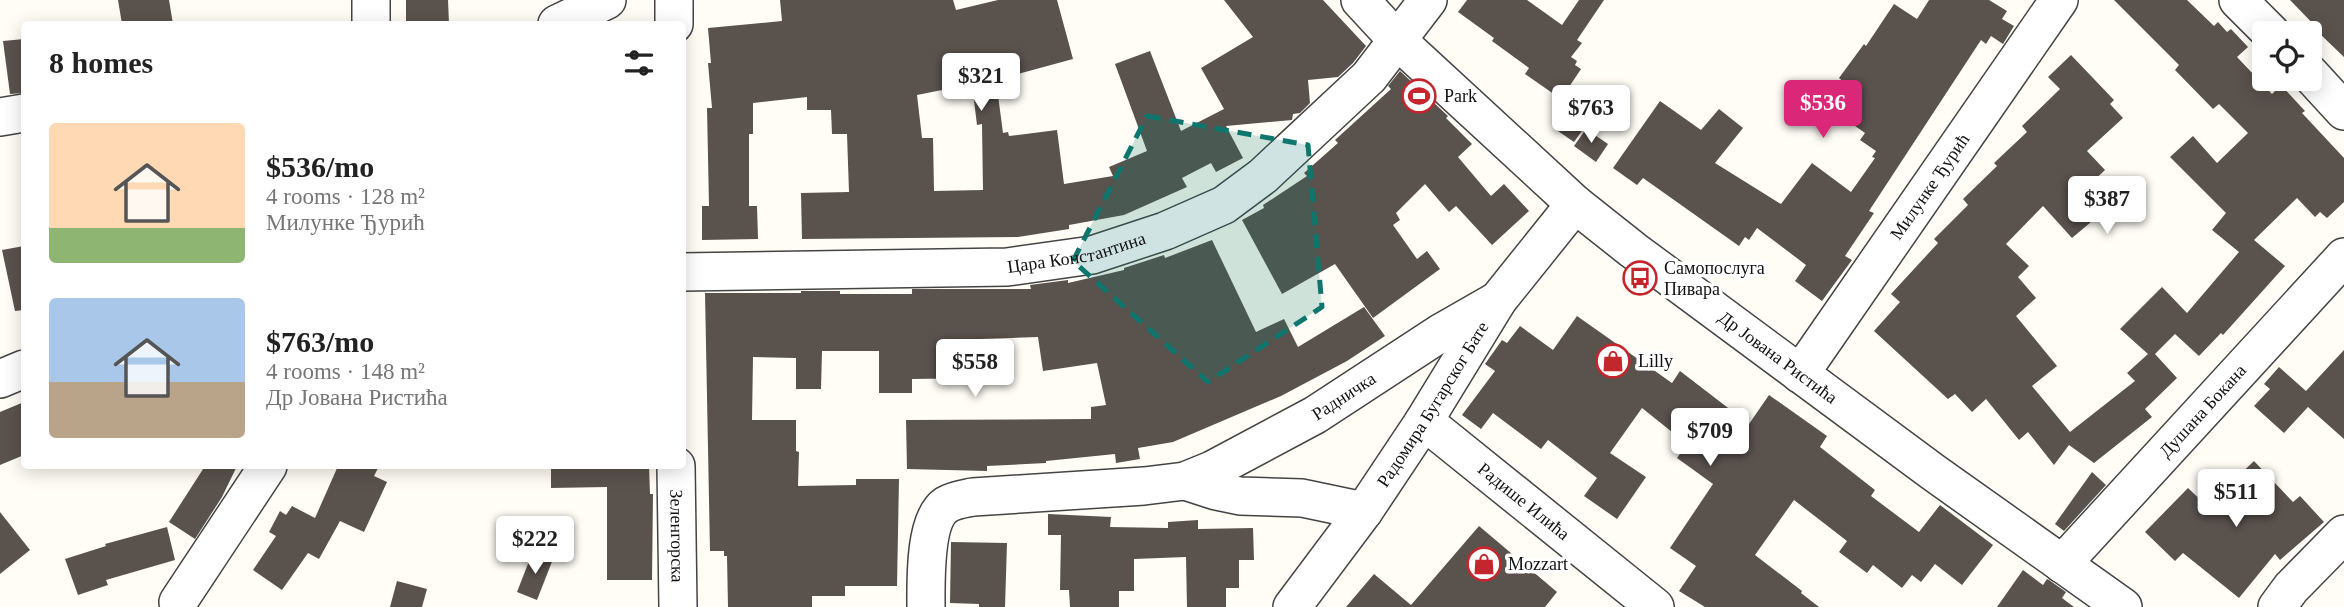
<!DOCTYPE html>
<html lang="en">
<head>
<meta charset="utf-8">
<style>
  body { margin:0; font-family:"Times New Roman",serif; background:#f2f2f2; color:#222; height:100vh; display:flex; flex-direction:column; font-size:26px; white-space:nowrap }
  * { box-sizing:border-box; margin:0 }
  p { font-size:23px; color:#767676 }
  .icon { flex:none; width:38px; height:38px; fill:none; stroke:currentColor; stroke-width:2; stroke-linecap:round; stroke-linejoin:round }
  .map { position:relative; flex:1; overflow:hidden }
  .sheet { position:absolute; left:21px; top:21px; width:665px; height:448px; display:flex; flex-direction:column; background:#fff; border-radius:7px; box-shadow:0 4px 18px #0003 }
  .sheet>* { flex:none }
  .controls { position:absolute; left:2252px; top:21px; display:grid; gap:14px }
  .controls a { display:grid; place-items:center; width:70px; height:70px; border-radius:7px; background:#fff; box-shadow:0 4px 18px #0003; font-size:35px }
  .price { position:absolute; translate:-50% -60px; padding:0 16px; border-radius:7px; background:#fff; color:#222; font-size:23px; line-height:46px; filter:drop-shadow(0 2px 4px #0008) }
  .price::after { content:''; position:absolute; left:50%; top:42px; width:21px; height:16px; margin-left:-10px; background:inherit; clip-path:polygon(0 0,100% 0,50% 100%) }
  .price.on { background:#db2777; color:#fff }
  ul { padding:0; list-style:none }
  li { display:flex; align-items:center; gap:21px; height:175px; padding:0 28px }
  li span { display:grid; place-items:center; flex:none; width:196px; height:140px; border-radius:7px; color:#555 }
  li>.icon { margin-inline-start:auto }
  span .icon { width:84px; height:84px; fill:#fffc; stroke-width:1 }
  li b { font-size:30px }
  h2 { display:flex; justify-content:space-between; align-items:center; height:84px; padding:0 28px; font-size:30px }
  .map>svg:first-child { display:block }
  .building { fill:#5a524d; fill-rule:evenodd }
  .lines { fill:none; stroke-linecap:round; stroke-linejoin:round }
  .minor-casing { stroke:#444; stroke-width:40 }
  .minor { stroke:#fff; stroke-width:37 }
  .marked { fill:#0f766e; fill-opacity:0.2; stroke:#0f766e; stroke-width:5; stroke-dasharray:14 9; stroke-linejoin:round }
  .labels { text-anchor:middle; stroke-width:7; stroke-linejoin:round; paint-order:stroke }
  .poi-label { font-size:18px; fill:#111; stroke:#fff; text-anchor:start }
  .street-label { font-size:18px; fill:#111; stroke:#fff }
</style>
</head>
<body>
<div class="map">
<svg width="2344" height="607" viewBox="0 0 2344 607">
  <rect width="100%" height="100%" fill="#fffdf5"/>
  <g class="building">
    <polygon points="118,0 169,0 173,24 122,24"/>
    <polygon points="406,0 448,0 449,24 406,24"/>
    <path d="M780 0H953L956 10 998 0H1057L1073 59 996 80 1003 133 1008 132 1009 136 1057 130 1064 184 1113 176 1109 167 1147 151 1115 64 1150 51 1181 131 1224 109 1201 68 1253 37 1224 0H1323L1366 46 1353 63 1338 77 1308 80 1310 103 1300 113 1293 114 1292 120 1226 126 1243 158 1216 172 1211 163 1182 178 1187 187 1124 215 1069 225V229L1018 237 802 239 801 193 849 192 847 134H832L831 110H807V97L753 103V134H749V206H757L758 239 702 240V206H709L707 108H712L708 63H711L708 28 782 21ZM972 84 977 125 982 124 983 190 934 191 933 138H922L917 95Z"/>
    <polygon points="1467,0 1527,0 1562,25 1579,0 1604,0 1577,40 1582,43 1571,57 1577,61 1575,65 1581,69 1561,99 1525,74 1529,68 1492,41 1494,38 1458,12"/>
    <polygon points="1929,0 1989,0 2007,11 2002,19 2014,26 2003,44 1991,36 1986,44 1981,40 1869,211 1874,213 1845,256 1852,260 1822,301 1795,281 1806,265 1757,228 1749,240 1745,237 1739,246 1643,178 1637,185 1613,168 1660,101 1701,130 1719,109 1743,128 1715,163 1781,204 1812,163 1851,192 1875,158 1872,157 1876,151 1860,140 1865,133 1828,107 1845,83 1839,78 1864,44 1866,46 1894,4 1917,19"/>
    <polygon points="2114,0 2187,0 2214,26 2218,22 2227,32 2231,29 2248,47 2237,57 2272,94 2281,85 2305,111 2302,113 2344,158 2344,202 2327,218 2320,212 2315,217 2297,198 2254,240 2285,266 2223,335 2221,333 2199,356 2175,334 2155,354 2177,378 2145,409 2152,417 2094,463 2069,445 2054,465 2028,432 2019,440 1986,399 1972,412 1955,394 1948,399 1874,331 1900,302 1891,294 1938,243 1934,239 1968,205 1963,199 1997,166 1994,163 2027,132 2022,126 2060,89 2048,77 2071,55 2114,100 2110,104 2123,118 2087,151 2105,170 2070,203 2091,222 2072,238 2043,206 2006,244 2029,266 2018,277 2036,298 2016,316 2057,366 2032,386 2070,432 2135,381 2127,373 2148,354 2120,329 2162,287 2187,313 2239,252 2212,230 2226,213 2170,157 2193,136 2217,163 2248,133 2219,104 2213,109 2175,70 2179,65"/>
    <polygon points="2290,0 2344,0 2344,57 2319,33 2321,32"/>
    <polygon points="24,39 24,93 10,94 3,41"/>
    <polygon points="1400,71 1448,116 1446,118 1472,144 1458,157 1491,196 1504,184 1529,211 1492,245 1456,206 1449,212 1425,184 1396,213 1400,220 1393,225 1417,259 1427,251 1440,269 1373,318 1335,264 1282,294 1242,220 1264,208 1263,205 1307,176 1304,173 1338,143 1335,140 1391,89 1388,86"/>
    <polygon points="1569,107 1589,121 1574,142 1555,129"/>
    <polygon points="1586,129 1608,144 1596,162 1574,146"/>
    <polygon points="1212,240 1256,332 1284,319 1298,347 1364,307 1385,336 1347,361 1281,396 1173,442 1138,448 1140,459 1116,463 1115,454 1046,461 1046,463 987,466 987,471 907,469 906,420 1091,419 1091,407 1106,405 1097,363 1043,371 1038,337 980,339 979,378 912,379 912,393 879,393 879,351 822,351 821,389 796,389 796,358 753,357 752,420 796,420 796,451 799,452 798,486 856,485 856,479 899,479 897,586 845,586 845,596 812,596 812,607 728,607 727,556 724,556 724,551 710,551 705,293 801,293 801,291 840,291 840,294 912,294 912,289 1031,289 1030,285 1068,280 1068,283 1124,270 1124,268 1164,255 1165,258"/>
    <polygon points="24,246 24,310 15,311 2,250"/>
    <polygon points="1577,316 1672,383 1680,371 1749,424 1769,395 1827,436 1820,447 1875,490 1871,496 1919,532 1940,505 1993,545 1962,585 1935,564 1921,582 1912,575 1902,588 1873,565 1867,573 1839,552 1847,541 1794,500 1755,555 1802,591 1801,593 1819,607 1705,607 1679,591 1696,566 1670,548 1713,484 1677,458 1687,444 1642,408 1610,453 1646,477 1617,519 1584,496 1597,478 1548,440 1541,449 1493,413 1481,429 1462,415 1495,371 1485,364 1502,340 1507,343 1520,326 1553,350"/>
    <polygon points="2344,350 2344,439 2308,407 2284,433 2254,406 2270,389 2264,384 2279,367 2306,391"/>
    <polygon points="24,402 24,455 0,465 0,412"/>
    <polygon points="2254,461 2293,502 2300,496 2324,522 2280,560 2275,554 2239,598 2183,553 2175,561 2145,532 2188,488 2207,506"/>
    <polygon points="205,466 237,466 222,497 195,539 169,522"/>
    <polygon points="338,466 379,466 374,476 387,482 364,532 340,521 319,559 308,553 282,590 253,570 276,536 269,532 280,511 286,515 292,506 315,518"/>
    <polygon points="607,466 649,466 650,494 653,494 652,580 607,580 607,487 551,488 551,469"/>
    <polygon points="2092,472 2106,485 2064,531 2055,524"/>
    <polygon points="0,512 30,550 0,574"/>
    <polygon points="1048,514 1111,517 1110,527 1168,528 1168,522 1198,520 1198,529 1253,528 1254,560 1239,560 1239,588 1226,588 1226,607 1187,607 1186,557 1134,559 1134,591 1119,591 1119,607 1070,607 1069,590 1060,590 1061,535 1048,535"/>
    <polygon points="1479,526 1557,592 1545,607 1346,607 1374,574 1411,605"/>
    <polygon points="167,527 175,560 106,580 108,585 78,595 65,559 106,546 105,544"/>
    <polygon points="951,542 1007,543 1005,607 979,607 979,604 950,603"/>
    <polygon points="533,551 553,559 537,600 517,592"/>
    <polygon points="2023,570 2043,585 2047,579 2049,580 2066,592 2062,598 2074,607 1997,607"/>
    <polygon points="397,581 427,589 422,607 390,607"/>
  </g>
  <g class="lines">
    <defs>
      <g id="minor">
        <polyline points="371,0 371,24"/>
        <path id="s1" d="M1360 0 1397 40 1575 204 1633 250 1933 472 2123 607"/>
        <polyline points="2238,0 2271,33"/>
        <polyline points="557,24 607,0"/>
        <polyline points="674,24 674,0"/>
        <polyline points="2310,74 2344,111"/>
        <polyline points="0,117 24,113"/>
        <path id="s2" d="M682 272 1007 267 1092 255 1165 231 1224 205 1263 176 1369 77 1428 0"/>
        <path id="s3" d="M1800 374 2059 0"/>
        <polyline points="0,379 24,369"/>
        <path id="s4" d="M1424 421 1655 607"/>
        <path id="s5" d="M676 466 678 607"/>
        <polyline points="1185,481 1216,491 1240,496 1302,498 1364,511"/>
        <path id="s6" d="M2062 564 2344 257"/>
        <polyline points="178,602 268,466"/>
        <path id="s7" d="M926 607C926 583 924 520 946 505 954 500 963 499 973 497L1144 486 1185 481 1212 470 1315 415 1442 332 1498 300"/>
        <path id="s8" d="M1292 607 1364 511 1424 421 1498 300 1575 204"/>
        <polyline points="2277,607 2291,588 2344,534"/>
      </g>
    </defs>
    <use href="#minor" class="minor-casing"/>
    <use href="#minor" class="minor"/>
  </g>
  <path class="marked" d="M1147 116 1308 145 1322 307 1208 382 1073 261Z"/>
  <defs>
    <symbol id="stadium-ring" viewBox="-11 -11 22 22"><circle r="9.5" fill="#fff" stroke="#c4262e" stroke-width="1.5"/><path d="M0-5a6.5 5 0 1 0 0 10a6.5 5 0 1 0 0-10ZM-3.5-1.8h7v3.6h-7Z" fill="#c4262e"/></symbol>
    <symbol id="bus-ring" viewBox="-11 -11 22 22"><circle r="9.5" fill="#fff" stroke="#c4262e" stroke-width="1.5"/><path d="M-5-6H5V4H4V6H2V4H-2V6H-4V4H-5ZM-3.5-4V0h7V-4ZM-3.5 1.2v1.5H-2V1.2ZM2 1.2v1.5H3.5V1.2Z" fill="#c4262e"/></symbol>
    <symbol id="shop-ring" viewBox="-11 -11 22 22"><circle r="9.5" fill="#fff" stroke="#c4262e" stroke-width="1.5"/><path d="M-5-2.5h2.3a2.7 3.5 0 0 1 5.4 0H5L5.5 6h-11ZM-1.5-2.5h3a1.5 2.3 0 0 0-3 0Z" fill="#c4262e"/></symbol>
  </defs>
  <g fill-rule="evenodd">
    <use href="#stadium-ring" x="1400" y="77" width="38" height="38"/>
    <use href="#bus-ring" x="1621" y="259" width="38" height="38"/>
    <use href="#shop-ring" x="1594" y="342" width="38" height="38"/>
    <use href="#shop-ring" x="1465" y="545" width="38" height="38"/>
  </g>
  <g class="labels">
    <g class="poi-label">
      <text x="1444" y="102">Park</text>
      <text x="1664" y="274">Самопослуга<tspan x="1664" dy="21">Пивара</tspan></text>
      <text x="1638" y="367">Lilly</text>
      <text x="1508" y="570">Mozzart</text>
    </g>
    <g class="street-label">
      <text dy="6" stroke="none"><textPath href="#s3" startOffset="228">Милунке Ђурић</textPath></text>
      <text dy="6" stroke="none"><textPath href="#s2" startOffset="396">Цара Константина</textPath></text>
      <text dy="6" stroke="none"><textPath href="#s1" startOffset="551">Др Јована Ристића</textPath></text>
      <text dy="6" stroke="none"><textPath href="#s7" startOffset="528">Радничка</textPath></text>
      <text dy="6" stroke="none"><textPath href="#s8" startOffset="247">Радомира Бугарског Бате</textPath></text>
      <text dy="6" stroke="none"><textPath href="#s6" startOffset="208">Душана Бокана</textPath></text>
      <text dy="6" stroke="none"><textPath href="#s4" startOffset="128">Радише Илића</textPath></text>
      <text dy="6" stroke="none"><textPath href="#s5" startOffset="70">Зеленгорска</textPath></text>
    </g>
  </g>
</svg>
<div class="controls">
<a><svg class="icon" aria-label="locate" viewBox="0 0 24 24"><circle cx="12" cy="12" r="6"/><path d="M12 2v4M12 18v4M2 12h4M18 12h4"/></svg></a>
</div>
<b class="price" style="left:981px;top:113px">$321</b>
<b class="price on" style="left:1823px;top:140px">$536</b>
<b class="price" style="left:1591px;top:145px">$763</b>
<b class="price" style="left:2107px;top:236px">$387</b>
<b class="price" style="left:975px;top:399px">$558</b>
<b class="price" style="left:1710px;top:468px">$709</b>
<b class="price" style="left:2236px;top:529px">$511</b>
<b class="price" style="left:535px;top:576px">$222</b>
<section class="sheet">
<h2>8 homes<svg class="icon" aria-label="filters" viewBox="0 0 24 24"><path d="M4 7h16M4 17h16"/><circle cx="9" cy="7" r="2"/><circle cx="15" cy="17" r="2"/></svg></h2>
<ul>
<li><span style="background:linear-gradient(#ffd9b3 75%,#8fb573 0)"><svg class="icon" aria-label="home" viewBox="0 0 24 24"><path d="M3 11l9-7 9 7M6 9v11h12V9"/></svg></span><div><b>$536/mo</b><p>4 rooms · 128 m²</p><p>Милунке Ђурић</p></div></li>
<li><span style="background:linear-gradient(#a9c7e8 60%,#b9a48a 0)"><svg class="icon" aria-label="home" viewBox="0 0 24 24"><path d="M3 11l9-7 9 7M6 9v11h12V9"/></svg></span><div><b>$763/mo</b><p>4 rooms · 148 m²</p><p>Др Јована Ристића</p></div></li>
</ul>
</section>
</div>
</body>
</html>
